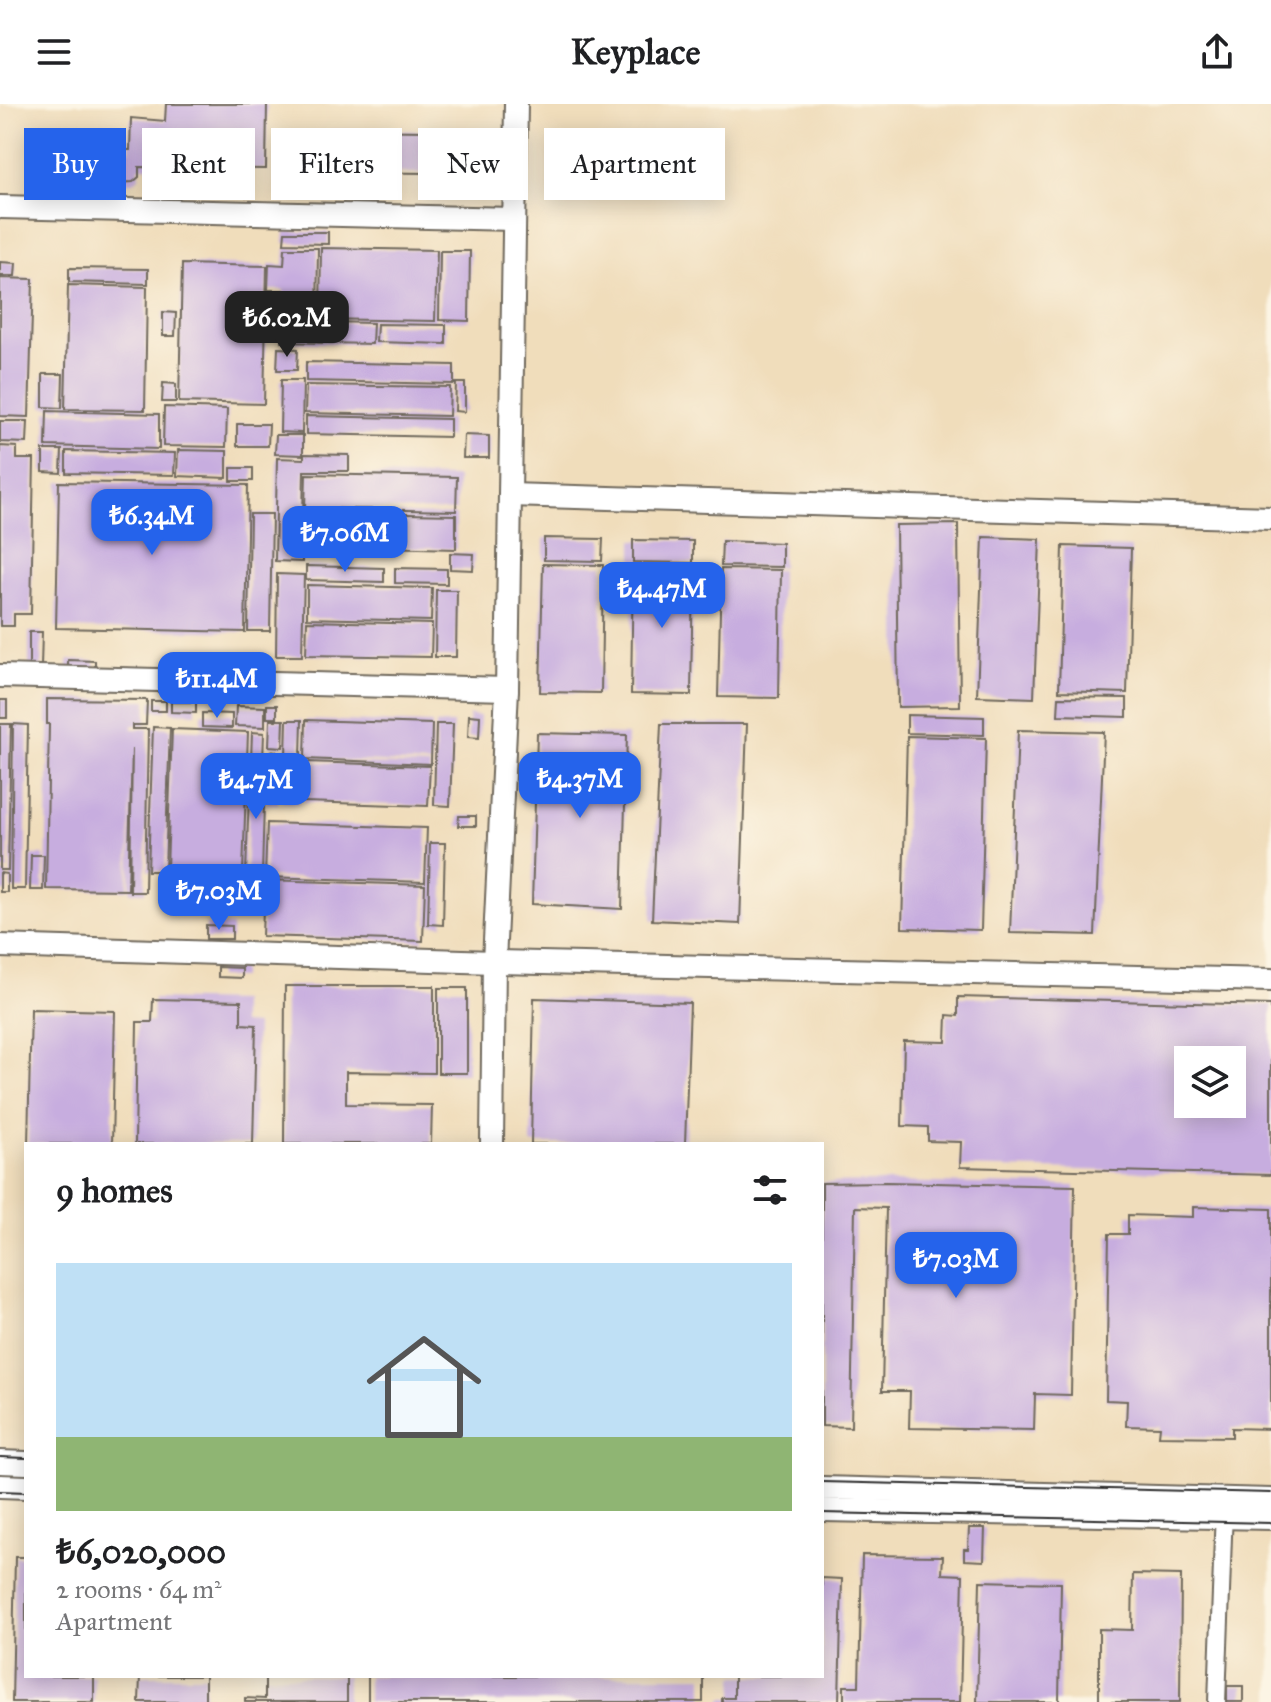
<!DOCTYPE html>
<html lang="en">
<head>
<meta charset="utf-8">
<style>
  body { margin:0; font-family:"IM FELL Great Primer",serif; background:#f2f2f2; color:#202124; height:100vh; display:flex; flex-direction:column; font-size:30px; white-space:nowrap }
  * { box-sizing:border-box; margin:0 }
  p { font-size:26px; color:#757577 }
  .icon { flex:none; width:44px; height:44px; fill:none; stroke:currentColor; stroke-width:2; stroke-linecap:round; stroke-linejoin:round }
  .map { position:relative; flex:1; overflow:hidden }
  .sheet { position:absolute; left:24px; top:1038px; width:800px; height:536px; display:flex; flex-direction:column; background:#fff; border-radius:0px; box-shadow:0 4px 20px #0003 }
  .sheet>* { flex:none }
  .top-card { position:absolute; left:24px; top:24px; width:800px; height:72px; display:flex; gap:16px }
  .tools { position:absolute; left:1174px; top:942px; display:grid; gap:16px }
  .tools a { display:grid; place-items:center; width:72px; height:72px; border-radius:0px; background:#fff; box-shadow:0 4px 20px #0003; font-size:40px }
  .price { position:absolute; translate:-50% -68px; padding:0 18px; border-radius:16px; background:#2563eb; color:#fff; font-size:26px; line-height:52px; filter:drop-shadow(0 2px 4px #0008) }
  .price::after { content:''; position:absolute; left:50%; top:48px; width:24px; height:18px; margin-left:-12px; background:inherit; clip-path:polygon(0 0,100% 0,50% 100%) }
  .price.current { background:#222; color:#fff }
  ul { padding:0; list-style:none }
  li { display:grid; align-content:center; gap:16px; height:424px; padding:0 32px }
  li span { display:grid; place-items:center; height:248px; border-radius:0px; color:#555 }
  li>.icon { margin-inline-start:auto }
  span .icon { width:144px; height:144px; fill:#fffc; stroke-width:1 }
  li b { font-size:34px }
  h2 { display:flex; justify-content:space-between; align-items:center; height:96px; padding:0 32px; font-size:34px }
  .pill { padding:0 28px; border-radius:0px; background:#fff; box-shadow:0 4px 20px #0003; font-size:28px; line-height:72px }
  .pill.current { background:#2563eb; color:#fff }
  header { display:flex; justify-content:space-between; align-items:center; height:104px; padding:0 32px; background:#fff; font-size:36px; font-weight:700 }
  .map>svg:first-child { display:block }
  .building { fill:#c7addf; fill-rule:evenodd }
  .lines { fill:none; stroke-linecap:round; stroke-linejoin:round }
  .minor-casing { stroke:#70695d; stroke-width:20 }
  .tertiary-casing { stroke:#70695d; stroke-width:26 }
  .minor { stroke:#fff; stroke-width:16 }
  .tertiary { stroke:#fff; stroke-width:22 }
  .tram { stroke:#2b2b2b; stroke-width:2 }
</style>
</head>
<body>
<header><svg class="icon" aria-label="menu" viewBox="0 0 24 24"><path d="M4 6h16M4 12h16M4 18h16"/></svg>Keyplace<svg class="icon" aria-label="share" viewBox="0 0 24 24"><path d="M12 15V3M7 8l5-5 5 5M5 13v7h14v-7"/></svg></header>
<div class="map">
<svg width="1271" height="1598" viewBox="0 0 1271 1598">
  <rect width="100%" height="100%" fill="#fcf5e5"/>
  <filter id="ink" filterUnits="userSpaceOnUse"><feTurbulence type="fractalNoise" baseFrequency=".0125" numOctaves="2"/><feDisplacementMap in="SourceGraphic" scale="16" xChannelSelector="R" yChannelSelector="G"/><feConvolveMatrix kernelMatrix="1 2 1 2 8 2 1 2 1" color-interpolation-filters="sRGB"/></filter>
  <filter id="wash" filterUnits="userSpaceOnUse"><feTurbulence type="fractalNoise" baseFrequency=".006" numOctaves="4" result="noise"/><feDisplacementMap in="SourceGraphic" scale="32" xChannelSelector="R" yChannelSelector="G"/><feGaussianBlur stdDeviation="1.8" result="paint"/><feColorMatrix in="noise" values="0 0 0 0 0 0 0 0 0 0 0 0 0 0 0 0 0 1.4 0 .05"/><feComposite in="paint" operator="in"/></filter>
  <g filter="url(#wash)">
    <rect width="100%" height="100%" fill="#f0ddbb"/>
    <g id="blocks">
      <g class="building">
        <polygon points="166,0 267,0 266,65 139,63 139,73 133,78 115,79 108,71 108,55 115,46 130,46 131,14 165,17"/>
        <polygon points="330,26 433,27 432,69 330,68"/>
        <polygon points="285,128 328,128 328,140 284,139"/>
        <polygon points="285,144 318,144 317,214 283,213 284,186 268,186 269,160 284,161"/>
        <polygon points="321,144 437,146 435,217 320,215"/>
        <polygon points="440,147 470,147 469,217 439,216"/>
        <polygon points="0,158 16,159 15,172 0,172"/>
        <polygon points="182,160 267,162 264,300 179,298"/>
        <polygon points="69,164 148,165 148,180 69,178"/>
        <polygon points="0,174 33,175 29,313 0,312"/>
        <polygon points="68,181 147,183 145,306 65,305"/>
        <polygon points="163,208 176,209 175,232 163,232"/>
        <polygon points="282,217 373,219 372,240 281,238"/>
        <polygon points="377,220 446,221 446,240 376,238"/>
        <polygon points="278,244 298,245 297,266 277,266"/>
        <polygon points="306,258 454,261 454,280 306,277"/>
        <polygon points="43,270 63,270 62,304 43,303"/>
        <polygon points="281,276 303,276 302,329 280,328"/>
        <polygon points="163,279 176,280 176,298 162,298"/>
        <polygon points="456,279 465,279 465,308 455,307"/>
        <polygon points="306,281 450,283 449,312 305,309"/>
        <polygon points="164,303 227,305 226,343 163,342"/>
        <polygon points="47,307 159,310 159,345 46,342"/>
        <polygon points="306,312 450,315 450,333 306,330"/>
        <polygon points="0,317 28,317 27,339 0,338"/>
        <polygon points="237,320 269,320 268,342 237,342"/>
        <polygon points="276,331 303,331 303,351 275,350"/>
        <polygon points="464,331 489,332 489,354 463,354"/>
        <polygon points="0,342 17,343 17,355 34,355 31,510 14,510 14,522 0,522"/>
        <polygon points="43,346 62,346 61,369 43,368"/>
        <polygon points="178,346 227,347 227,374 177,372"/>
        <polygon points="66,347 175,349 174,371 66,369"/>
        <polygon points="304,350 349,351 349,367 304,367 302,458 275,457 277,354 304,355"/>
        <rect x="231" y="364" width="22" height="13"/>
        <polygon points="306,370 457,373 456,407 305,404"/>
        <polygon points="59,378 248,381 245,528 56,524"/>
        <polygon points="305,408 456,411 456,445 305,441"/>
        <polygon points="250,410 272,410 270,527 248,527"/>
        <polygon points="958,420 960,602 898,603 896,421"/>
        <polygon points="983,433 1040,435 1034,594 977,592"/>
        <polygon points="544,434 603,435 602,457 544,456"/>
        <polygon points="633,436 693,437 693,459 633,458"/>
        <polygon points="722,437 782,439 782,463 721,462"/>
        <polygon points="1063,442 1131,444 1127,589 1059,587"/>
        <polygon points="450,449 474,450 473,466 450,465"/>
        <polygon points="543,460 603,461 601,589 540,588"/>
        <polygon points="633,461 693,463 691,591 631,590"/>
        <polygon points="306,462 384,464 384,478 306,476"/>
        <polygon points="395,464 447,465 447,480 395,479"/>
        <polygon points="721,465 781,466 779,594 718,593"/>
        <polygon points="277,470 304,471 302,552 276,552"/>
        <polygon points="307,481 432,484 431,517 307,514"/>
        <polygon points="436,486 457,486 456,553 435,553"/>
        <polygon points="307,517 432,520 431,553 306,551"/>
        <polygon points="29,528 42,528 41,563 29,563"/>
        <polygon points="68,556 95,557 95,569 68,569"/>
        <polygon points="1059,593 1127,594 1127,613 1058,611"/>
        <polygon points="47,595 147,596 146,621 132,621 132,625 148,625 145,788 130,788 132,645 128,786 46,785 49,620 47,620"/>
        <rect x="0" y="596" width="7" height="18"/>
        <rect x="151" y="597" width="15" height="10"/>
        <polygon points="171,598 196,598 196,609 171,608"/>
        <rect x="267" y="601" width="10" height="13"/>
        <polygon points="236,602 265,603 265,623 235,622"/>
        <polygon points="202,609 232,610 232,624 202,623"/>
        <polygon points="469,611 480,612 479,634 468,633"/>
        <polygon points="907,611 984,613 984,631 907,629"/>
        <polygon points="270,616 284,616 283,643 269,642"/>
        <polygon points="287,616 302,616 301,653 286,652"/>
        <polygon points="306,616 432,620 431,660 305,655"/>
        <polygon points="0,620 11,620 8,766 0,766"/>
        <polygon points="13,620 28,621 25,785 11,785"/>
        <polygon points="436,620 453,620 450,702 434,701"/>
        <polygon points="661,620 747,620 740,820 652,816"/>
        <polygon points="153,623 170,624 165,767 148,767"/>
        <polygon points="172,625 248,628 243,768 167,765"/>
        <polygon points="1018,626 1104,628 1095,831 1010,829"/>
        <polygon points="252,628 264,629 263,657 251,657"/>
        <polygon points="537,629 627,631 622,805 532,800"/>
        <polygon points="907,632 986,634 981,826 902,824"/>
        <circle cx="273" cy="652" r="5.5"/>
        <polygon points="305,658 430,662 428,702 304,698"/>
        <polygon points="250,663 265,663 262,770 246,769"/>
        <polygon points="269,663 279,663 278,700 267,700"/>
        <polygon points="283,664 300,665 299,699 282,698"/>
        <polygon points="459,712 476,712 476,722 458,722"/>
        <polygon points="267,719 427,724 425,778 265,773"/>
        <polygon points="430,739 445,739 443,821 428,820"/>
        <polygon points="31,751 44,751 43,786 30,786"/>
        <polygon points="0,769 7,770 7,788 0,788"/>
        <polygon points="191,772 246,773 246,798 190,796"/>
        <polygon points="264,776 425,781 423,837 262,832"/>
        <polygon points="206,821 232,822 232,835 206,835"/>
        <polygon points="218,863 242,864 242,874 218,873"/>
        <polygon points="285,882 434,882 434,969 346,968 346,1000 432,1001 431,1040 284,1040"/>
        <rect x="438" y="884" width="29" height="85"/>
        <path d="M958 893 1271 901V1071L960 1063 961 1038 928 1037V1023L902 1022 904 937 946 938 947 911 958 912ZM1188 956H1232V1000H1188Z"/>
        <polygon points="534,894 690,899 685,1040 531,1040"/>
        <polygon points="153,895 241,897 241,920 256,921 253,1040 135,1040 137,918 152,918"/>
        <polygon points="31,905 115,907 112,1040 28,1040"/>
        <polygon points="886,1078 1075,1082 1071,1291 1035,1290 1034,1326 909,1324 910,1287 882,1287 886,1104 855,1103 851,1323 822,1322 822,1079"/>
        <polygon points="1193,1103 1271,1105 1271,1325 1232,1324 1232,1333 1159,1332 1160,1323 1126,1322 1127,1297 1106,1296 1109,1130 1128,1130 1128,1111 1193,1113"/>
        <polygon points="969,1424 985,1424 984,1457 964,1456 964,1445 968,1445"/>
        <polygon points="862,1451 943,1452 942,1470 963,1471 960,1598 844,1598 844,1582 859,1582"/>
        <polygon points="15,1453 26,1453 26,1572 94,1572 94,1598 12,1598"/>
        <polygon points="1133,1470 1181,1471 1180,1598 1099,1598 1099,1525 1132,1526"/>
        <polygon points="822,1474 842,1475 839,1598 722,1598 722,1594 734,1594 734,1572 822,1572"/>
        <polygon points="980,1477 1061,1479 1059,1598 977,1598"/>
        <polygon points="140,1572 205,1572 205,1598 139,1598"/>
        <polygon points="265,1572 347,1572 347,1598 245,1598 245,1594 265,1595"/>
        <rect x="368" y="1572" width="335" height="26"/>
        <rect x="1227" y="1582" width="16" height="16"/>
      </g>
    </g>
  </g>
  <g filter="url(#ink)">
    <use href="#blocks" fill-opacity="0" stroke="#70695d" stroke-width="2"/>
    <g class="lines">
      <defs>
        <polyline id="minor" points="1217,1598 1224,1405"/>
        <g id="tertiary">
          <polyline points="0,103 514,115"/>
          <polyline points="510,391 1271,414"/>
          <polyline points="0,572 507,585"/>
          <polyline points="0,842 494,858 1271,876"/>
          <polyline points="492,1040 494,858 507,585 516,0"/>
          <polyline points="0,1358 26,1359"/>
          <polyline points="0,1382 26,1383"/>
          <polyline points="822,1384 1271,1396"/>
          <polyline points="822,1406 1271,1414"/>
        </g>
      </defs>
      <use href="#minor" class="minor-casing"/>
      <use href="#tertiary" class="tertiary-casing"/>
      <use href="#minor" class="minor"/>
      <use href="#tertiary" class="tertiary"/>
      <g class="tram">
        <polyline points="0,1353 26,1354"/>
        <polyline points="822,1378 1271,1389"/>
        <polyline points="0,1387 26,1388"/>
        <polyline points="822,1409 1271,1419"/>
      </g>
    </g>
  </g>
</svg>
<div class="tools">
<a><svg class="icon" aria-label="layers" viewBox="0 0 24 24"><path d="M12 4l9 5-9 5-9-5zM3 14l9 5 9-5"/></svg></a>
</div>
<b class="price current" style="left:287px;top:255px">₺6.02M</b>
<b class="price" style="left:152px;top:453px">₺6.34M</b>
<b class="price" style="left:345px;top:470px">₺7.06M</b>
<b class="price" style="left:662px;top:526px">₺4.47M</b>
<b class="price" style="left:217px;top:616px">₺11.4M</b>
<b class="price" style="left:580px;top:716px">₺4.37M</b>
<b class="price" style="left:256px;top:717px">₺4.7M</b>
<b class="price" style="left:219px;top:828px">₺7.03M</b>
<b class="price" style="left:956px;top:1196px">₺7.03M</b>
<div class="top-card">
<a class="pill current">Buy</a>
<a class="pill">Rent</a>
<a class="pill">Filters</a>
<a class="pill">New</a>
<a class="pill">Apartment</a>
</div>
<section class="sheet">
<h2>9 homes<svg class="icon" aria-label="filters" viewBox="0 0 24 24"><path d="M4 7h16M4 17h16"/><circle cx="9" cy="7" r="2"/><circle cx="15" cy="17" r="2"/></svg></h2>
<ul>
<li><span style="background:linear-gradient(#bfe0f5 70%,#8fb573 0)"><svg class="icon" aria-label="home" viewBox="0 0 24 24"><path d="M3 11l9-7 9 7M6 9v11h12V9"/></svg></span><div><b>₺6,020,000</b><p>2 rooms · 64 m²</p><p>Apartment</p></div></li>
</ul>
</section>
</div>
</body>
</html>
